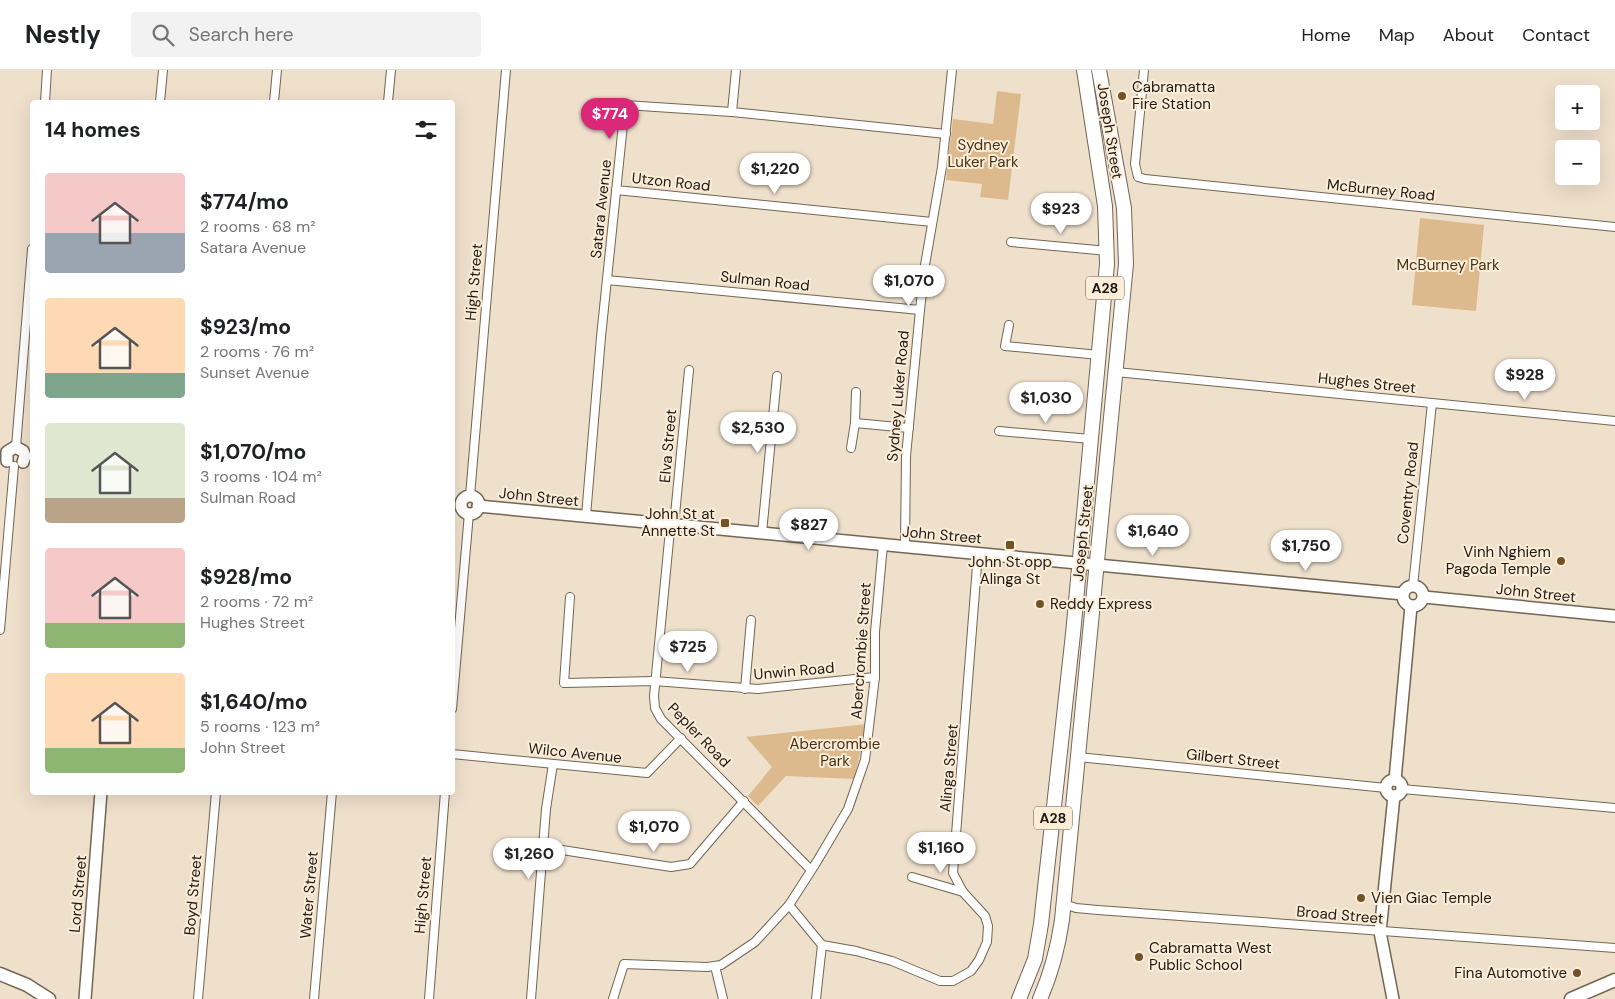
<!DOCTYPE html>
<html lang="en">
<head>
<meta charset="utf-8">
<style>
  body { margin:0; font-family:"DM Sans",sans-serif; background:#f2f2f2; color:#202124; height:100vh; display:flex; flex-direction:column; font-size:19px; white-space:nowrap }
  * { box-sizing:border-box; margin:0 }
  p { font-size:16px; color:#757577 }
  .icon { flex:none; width:28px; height:28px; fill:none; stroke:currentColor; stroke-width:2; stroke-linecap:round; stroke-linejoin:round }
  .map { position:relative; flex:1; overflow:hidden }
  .side { position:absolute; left:30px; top:30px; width:425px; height:695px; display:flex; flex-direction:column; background:#fff; border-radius:5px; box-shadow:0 5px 20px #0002 }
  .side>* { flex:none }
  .tools { position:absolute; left:1555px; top:15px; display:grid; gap:10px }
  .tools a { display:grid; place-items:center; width:45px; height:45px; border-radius:5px; background:#fff; box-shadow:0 5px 20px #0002; font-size:25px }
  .price { position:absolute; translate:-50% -42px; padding:0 11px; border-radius:18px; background:#fff; color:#222; font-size:16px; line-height:32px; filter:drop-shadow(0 1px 2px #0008) }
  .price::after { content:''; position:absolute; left:50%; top:30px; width:15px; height:11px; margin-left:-8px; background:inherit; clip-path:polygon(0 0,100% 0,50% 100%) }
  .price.on { background:#db2777; color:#fff }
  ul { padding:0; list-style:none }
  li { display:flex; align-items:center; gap:15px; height:125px; padding:0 15px }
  li span { display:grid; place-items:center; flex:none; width:140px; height:100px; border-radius:5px; color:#555 }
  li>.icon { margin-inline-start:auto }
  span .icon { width:60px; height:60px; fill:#fffc; stroke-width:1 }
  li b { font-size:21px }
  h2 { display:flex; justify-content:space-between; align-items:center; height:60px; padding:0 15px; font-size:21px }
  header { display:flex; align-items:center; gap:30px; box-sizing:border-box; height:70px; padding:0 25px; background:#fff; border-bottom:1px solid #e0e0e0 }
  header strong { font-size:24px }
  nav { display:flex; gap:28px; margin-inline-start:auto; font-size:18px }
  .search { width:350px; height:45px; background:#f2f2f2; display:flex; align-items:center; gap:12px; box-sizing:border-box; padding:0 18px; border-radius:5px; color:#757577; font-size:19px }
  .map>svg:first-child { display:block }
  .green { fill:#dcba8d }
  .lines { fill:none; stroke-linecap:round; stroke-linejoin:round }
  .street-casing { stroke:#726554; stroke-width:10 }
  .secondary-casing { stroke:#726554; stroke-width:14 }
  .primary-casing { stroke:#726554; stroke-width:15 }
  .highway-casing { stroke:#726554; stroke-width:16 }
  .street { stroke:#fff; stroke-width:8 }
  .secondary { stroke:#fff; stroke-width:11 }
  .primary { stroke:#fff; stroke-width:12 }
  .highway { stroke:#fff; stroke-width:14 }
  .poi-dot { fill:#715327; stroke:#fcedd9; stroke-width:2 }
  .labels { text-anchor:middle; stroke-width:4; stroke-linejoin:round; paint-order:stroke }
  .shield { fill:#fcedd9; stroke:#61594e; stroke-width:1 }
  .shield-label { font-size:14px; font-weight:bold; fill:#1e1912 }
  .poi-label { font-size:15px; fill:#1e1912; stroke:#fcedd9; text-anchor:start }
  .street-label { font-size:15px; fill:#1e1912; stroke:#fcedd9 }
  .park-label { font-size:15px; fill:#453114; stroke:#fcedd9 }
</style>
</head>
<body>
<header>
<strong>Nestly</strong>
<div class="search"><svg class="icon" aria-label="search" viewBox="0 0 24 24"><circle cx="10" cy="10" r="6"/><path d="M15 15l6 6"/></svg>Search here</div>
<nav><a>Home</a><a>Map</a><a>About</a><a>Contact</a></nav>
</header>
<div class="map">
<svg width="1615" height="929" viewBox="0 0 1615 929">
  <rect width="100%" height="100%" fill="#efe0cc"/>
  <g class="green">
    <polygon points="997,21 1021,24 1008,130 980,127 982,114 946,110 953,49 993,54"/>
    <polygon points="1420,148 1484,155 1476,241 1412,235"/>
    <polygon points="867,654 854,709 786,706 758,736 748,726 772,697 746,667"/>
  </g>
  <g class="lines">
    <defs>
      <g id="street">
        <polyline points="1144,0 1135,94 1138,107 1145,109 1615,157"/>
        <polyline points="45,32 47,0"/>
        <polyline points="160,32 163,0"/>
        <polyline points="274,32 277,0"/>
        <polyline points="388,32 391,0"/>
        <polyline points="732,42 736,0"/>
        <polyline points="616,120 932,152"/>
        <polyline points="1011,172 1108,181"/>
        <polyline points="607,210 920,240"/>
        <polyline points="1009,255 1005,276 1099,285"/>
        <polyline points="689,300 675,445 670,460 654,626 655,638 661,649 811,800"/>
        <polyline points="1116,302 1615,351"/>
        <polyline points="855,353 909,358"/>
        <polyline points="999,361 1091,369"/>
        <polyline points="16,377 32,179"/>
        <polyline points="851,378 855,353 856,322"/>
        <polyline points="470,426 506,0"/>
        <polyline points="586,446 601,267 625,35 732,42 946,64"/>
        <polyline points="762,463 777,306"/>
        <polyline points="905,477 906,386 920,240 925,195 942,97 952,0"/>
        <polyline points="1413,516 1432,333"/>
        <polyline points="570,527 564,613 654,611 758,619 875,607"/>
        <polyline points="0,560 14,396"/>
        <polyline points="745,619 751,550"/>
        <polyline points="452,639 469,443"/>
        <polyline points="452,684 647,703 681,668"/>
        <polyline points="1078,687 1386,718"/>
        <polyline points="1402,719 1615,738"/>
        <polyline points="543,777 671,797 690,794 744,731"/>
        <polyline points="912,807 963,822"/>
        <polyline points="1064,834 1076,838 1098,840 1615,878"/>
        <polyline points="789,835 822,875 856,881 892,891 940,911 953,911 971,901 979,890 987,872 988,856 985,846 963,822 953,803 978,483"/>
        <polyline points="715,896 723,929"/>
        <polyline points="198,929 216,722"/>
        <polyline points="314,929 332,722"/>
        <polyline points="429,929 445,722"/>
        <polyline points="531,929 546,739 553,694"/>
        <polyline points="613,929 624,894 707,897 721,895 755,872 789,835 816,793 848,739 865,690 875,607 875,562 883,475"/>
        <polyline points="816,929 822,875"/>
      </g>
      <g id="secondary">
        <polyline points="7,391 7,382 15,377 23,381 25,386 23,392"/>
        <circle cx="470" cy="435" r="9"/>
        <polyline points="478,436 1403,524"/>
        <circle cx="1413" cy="526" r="10"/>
        <polyline points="1424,527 1615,546"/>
        <polyline points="1395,710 1411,536"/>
        <circle cx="1394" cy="718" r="8"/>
        <polyline points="85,929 101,722"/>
        <polyline points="1393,929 1380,862 1394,726"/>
      </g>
      <g id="primary">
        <polyline points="0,904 27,915 49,929"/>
        <polyline points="1571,929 1615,910"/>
      </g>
      <g id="highway">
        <polyline points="1019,929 1035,889 1041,854 1073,564 1107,194 1105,136 1084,0"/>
        <path d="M1040 929C1051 904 1058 877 1062 850L1126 194 1124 138 1099 0"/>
      </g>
    </defs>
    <use href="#street" class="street-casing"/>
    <use href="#secondary" class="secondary-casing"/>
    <use href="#primary" class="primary-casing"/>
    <use href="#highway" class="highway-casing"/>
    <use href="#street" class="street"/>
    <use href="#secondary" class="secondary"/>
    <use href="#primary" class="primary"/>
    <use href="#highway" class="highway"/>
  </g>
  <g class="poi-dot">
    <circle cx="1122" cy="26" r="5"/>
    <rect x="720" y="448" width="10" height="10" rx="2.5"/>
    <rect x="1005" y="470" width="10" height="10" rx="2.5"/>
    <circle cx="1561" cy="491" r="5"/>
    <circle cx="1040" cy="534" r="5"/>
    <circle cx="1361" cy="828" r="5"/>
    <circle cx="1139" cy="887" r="5"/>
    <circle cx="1577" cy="903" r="5"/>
  </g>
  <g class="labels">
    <g class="shield">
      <rect x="1086" y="206.5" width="38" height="23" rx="4"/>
      <rect x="1034" y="736.5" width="38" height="23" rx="4"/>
    </g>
    <g class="shield-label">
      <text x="1105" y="223">A28</text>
      <text x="1053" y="753">A28</text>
    </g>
    <g class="poi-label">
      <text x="1132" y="22">Cabramatta<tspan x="1132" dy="17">Fire Station</tspan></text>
      <text x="715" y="449" text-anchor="end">John St at<tspan x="715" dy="17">Annette St</tspan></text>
      <text x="1551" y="487" text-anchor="end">Vinh Nghiem<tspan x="1551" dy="17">Pagoda Temple</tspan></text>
      <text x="1010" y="497" text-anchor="middle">John St opp<tspan x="1010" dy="17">Alinga St</tspan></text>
      <text x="1050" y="539">Reddy Express</text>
      <text x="1371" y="833">Vien Giac Temple</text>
      <text x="1149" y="883">Cabramatta West<tspan x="1149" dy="17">Public School</tspan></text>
      <text x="1567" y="908" text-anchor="end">Fina Automotive</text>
    </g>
    <g class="street-label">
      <text transform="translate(1110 61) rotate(81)" y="5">Joseph Street</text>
      <text transform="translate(671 112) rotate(6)" y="5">Utzon Road</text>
      <text transform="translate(1381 120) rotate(6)" y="5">McBurney Road</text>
      <text transform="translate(601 139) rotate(-84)" y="5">Satara Avenue</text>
      <text transform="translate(765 211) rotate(6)" y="5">Sulman Road</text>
      <text transform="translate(474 212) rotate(-85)" y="5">High Street</text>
      <text transform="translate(1367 313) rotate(6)" y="5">Hughes Street</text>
      <text transform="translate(898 326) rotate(-85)" y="5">Sydney Luker Road</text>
      <text transform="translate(668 376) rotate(-85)" y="5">Elva Street</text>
      <text transform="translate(1408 423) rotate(-84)" y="5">Coventry Road</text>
      <text transform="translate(539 427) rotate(6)" y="5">John Street</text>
      <text transform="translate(1083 463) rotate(-84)" y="5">Joseph Street</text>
      <text transform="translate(942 465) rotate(5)" y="5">John Street</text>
      <text transform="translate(1536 523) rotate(6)" y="5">John Street</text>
      <text transform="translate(861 581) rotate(-86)" y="5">Abercrombie Street</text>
      <text transform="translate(794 601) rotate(-5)" y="5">Unwin Road</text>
      <text transform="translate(699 665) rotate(46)" y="5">Pepler Road</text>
      <text transform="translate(575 683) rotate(6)" y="5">Wilco Avenue</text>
      <text transform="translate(1233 689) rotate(6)" y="5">Gilbert Street</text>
      <text transform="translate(949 698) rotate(-85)" y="5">Alinga Street</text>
      <text transform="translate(78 824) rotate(-85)" y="5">Lord Street</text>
      <text transform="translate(193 825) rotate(-85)" y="5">Boyd Street</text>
      <text transform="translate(309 825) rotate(-85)" y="5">Water Street</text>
      <text transform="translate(423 825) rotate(-85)" y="5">High Street</text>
      <text transform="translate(1340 845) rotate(5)" y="5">Broad Street</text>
    </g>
    <g class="park-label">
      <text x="983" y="80">Sydney<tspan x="983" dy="17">Luker Park</tspan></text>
      <text x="1448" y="200">McBurney Park</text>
      <text x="835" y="679">Abercrombie<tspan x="835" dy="17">Park</tspan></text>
    </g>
  </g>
</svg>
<div class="tools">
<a>+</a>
<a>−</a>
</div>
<b class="price on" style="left:610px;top:70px">$774</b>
<b class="price" style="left:775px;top:125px">$1,220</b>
<b class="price" style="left:1061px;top:165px">$923</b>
<b class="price" style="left:909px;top:237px">$1,070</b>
<b class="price" style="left:1525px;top:331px">$928</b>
<b class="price" style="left:1046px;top:354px">$1,030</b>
<b class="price" style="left:758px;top:384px">$2,530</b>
<b class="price" style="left:809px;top:481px">$827</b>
<b class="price" style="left:1153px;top:487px">$1,640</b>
<b class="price" style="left:1306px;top:502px">$1,750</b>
<b class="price" style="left:688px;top:603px">$725</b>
<b class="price" style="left:654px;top:783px">$1,070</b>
<b class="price" style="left:941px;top:804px">$1,160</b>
<b class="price" style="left:529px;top:810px">$1,260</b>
<section class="side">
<h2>14 homes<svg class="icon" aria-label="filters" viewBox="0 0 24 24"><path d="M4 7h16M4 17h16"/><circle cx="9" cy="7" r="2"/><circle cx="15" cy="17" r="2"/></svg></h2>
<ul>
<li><span style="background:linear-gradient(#f6c9c9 60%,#9aa5b1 0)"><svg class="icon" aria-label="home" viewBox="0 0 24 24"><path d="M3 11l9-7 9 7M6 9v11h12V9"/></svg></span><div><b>$774/mo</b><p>2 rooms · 68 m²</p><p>Satara Avenue</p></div></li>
<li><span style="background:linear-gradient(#ffd9b3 75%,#7fa58c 0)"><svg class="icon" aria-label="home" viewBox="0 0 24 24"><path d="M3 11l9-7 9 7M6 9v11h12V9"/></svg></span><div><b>$923/mo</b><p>2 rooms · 76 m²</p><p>Sunset Avenue</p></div></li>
<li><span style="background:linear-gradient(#dfe7d0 75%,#b9a48a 0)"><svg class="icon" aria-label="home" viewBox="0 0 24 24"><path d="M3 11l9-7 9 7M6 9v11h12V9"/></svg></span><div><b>$1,070/mo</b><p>3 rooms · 104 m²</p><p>Sulman Road</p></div></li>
<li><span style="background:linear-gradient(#f6c9c9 75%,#8fb573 0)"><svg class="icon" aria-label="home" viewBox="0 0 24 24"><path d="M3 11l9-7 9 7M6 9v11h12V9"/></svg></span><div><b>$928/mo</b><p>2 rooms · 72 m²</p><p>Hughes Street</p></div></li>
<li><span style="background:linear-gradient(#ffd9b3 75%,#8fb573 0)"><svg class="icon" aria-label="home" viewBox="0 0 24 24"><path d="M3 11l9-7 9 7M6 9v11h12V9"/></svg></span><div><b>$1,640/mo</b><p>5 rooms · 123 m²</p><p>John Street</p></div></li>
</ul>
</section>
</div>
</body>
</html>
